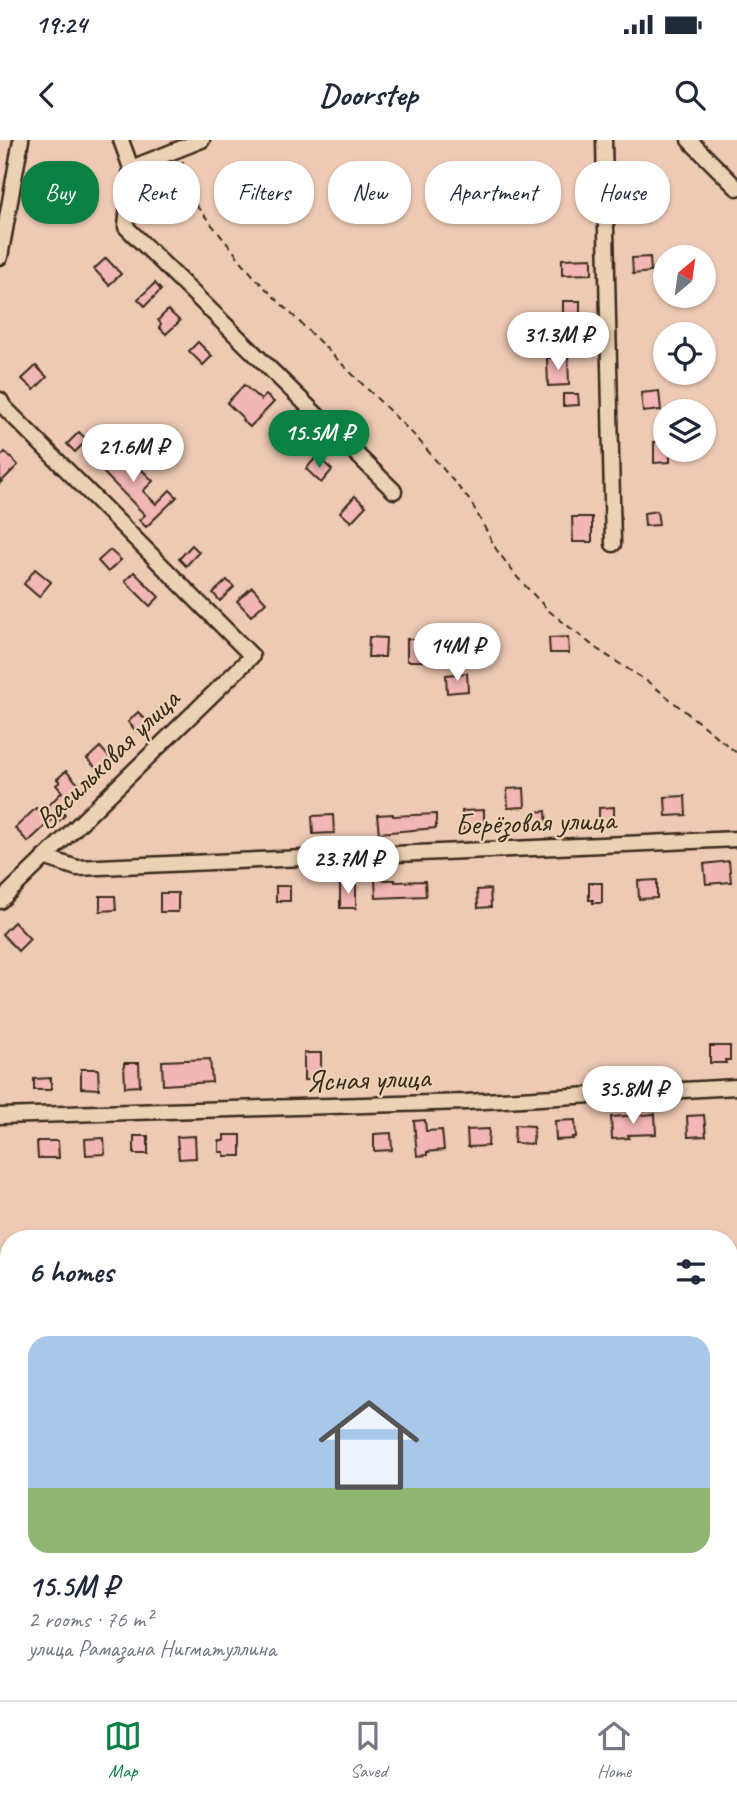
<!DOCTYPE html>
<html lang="en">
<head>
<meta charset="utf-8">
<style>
  body { margin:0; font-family:Caveat,sans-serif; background:#f6f6f7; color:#1f2937; height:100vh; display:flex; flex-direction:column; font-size:26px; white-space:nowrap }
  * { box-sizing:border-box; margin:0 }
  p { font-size:23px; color:#747a83 }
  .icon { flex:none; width:38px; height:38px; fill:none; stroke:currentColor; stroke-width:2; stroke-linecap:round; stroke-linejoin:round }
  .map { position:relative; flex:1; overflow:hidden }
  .panel { position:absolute; left:0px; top:1090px; width:738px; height:471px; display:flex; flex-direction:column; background:#fff; border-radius:28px 28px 0 0; box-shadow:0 2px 5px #0004 }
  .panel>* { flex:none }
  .top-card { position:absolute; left:21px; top:21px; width:696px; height:63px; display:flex; gap:14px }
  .needle { width:46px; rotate:29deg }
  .controls { position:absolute; left:653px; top:105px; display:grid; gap:14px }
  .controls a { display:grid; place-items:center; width:63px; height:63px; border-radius:50%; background:#fff; box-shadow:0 2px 5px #0004; font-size:35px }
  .price { position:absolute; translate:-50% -60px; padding:0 16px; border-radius:24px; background:#fff; color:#222; font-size:23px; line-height:46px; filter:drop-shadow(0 2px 4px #0008) }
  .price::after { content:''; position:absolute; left:50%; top:42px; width:21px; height:16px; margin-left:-10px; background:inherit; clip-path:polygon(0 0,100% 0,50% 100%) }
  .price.selected { background:#0b8043; color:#fff }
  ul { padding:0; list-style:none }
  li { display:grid; align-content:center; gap:14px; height:371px; padding:0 28px }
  li span { display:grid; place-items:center; height:217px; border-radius:21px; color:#555 }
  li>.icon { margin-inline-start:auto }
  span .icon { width:126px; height:126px; fill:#fffc; stroke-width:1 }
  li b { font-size:30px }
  h2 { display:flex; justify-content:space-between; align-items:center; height:84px; padding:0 28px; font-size:30px }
  .chip { padding:0 24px; border-radius:28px; background:#fff; box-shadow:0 2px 5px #0004; font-size:24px; line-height:63px }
  .chip.selected { background:#0b8043; color:#fff }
  .status { display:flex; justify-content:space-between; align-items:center; height:49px; padding:0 35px; background:#fff; direction:ltr }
  .status svg { height:19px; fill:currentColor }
  header { display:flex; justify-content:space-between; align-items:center; height:91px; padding:0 28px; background:#fff; font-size:32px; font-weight:800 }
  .tab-bar { display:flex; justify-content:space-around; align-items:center; height:98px; border-top:2px solid #e0e1e3; background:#fff; font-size:19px; color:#747a83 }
  .tab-bar a { display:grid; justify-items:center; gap:4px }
  .tab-bar .selected { color:#0b8043 }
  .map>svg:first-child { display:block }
  .building { fill:#f2b6b4; stroke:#3b2a1e; stroke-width:2 }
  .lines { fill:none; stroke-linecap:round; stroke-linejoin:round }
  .minor-casing { stroke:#3b2a1e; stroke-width:19 }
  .path { stroke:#3b2a1e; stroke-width:2; stroke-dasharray:7 5; stroke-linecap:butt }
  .minor { stroke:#ecd2b4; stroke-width:14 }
  .labels { text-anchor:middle; stroke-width:5; stroke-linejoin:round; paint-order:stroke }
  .street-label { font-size:30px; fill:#3b2a1e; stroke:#ecd2b4 }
</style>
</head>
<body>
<div class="status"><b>19:24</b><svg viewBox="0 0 49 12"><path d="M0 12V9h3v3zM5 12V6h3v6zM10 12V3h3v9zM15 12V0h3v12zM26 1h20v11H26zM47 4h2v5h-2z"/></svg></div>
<header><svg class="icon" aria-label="back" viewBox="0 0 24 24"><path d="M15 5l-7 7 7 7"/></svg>Doorstep<svg class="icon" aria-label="search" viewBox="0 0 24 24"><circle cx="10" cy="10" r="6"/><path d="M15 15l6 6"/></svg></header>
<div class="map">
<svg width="737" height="1560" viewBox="0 0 737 1560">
  <rect width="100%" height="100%" fill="#eecab4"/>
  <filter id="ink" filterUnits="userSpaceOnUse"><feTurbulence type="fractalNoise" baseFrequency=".0143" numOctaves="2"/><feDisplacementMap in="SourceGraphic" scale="14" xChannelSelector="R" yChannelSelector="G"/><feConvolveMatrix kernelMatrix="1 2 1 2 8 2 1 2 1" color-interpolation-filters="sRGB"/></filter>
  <g filter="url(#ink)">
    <g class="building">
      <polygon points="650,117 651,132 633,134 632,118"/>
      <polygon points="106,118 121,134 109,145 94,129"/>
      <polygon points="592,118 592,134 562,135 562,119"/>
      <polygon points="155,143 161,150 145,166 138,159"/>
      <rect x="563" y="161" width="17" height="18"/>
      <polygon points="168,170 180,181 166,194 159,187 161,184 158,180"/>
      <polygon points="198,202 212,216 203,225 189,211"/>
      <polygon points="568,217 569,245 548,246 547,218"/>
      <polygon points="36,226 47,237 34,250 22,239"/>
      <polygon points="244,245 261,260 266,255 274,262 250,287 242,280 243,278 227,263"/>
      <polygon points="659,251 661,270 643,272 641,253"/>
      <polygon points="563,254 578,254 579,265 563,266"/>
      <polygon points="79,292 87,300 75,312 67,304"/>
      <polygon points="654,302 665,302 665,310 670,310 670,322 654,323"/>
      <polygon points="108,305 113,310 115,308 128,322 131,319 153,341 143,351 156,364 170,350 177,357 146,387 139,380 145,375 96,325 106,316 101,311"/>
      <polygon points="5,312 18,325 0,343 0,317"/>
      <polygon points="317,316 332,330 321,343 306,329"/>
      <polygon points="355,356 366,366 351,382 340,372"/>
      <polygon points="657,371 659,385 645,386 644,373"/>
      <polygon points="572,377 592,377 592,402 573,402"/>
      <polygon points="192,405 199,412 186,426 179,419"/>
      <polygon points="110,410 121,420 108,432 98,421"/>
      <polygon points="35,429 51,442 39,457 24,444"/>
      <polygon points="134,432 159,457 150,466 125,441"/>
      <polygon points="227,440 234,447 220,461 213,453"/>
      <polygon points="252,447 266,462 251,476 237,461"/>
      <polygon points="369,497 386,498 385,517 368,517"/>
      <polygon points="568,497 569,513 550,513 549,498"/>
      <rect x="407" y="499" width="22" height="22"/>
      <polygon points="467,533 468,551 447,553 446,535"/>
      <polygon points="138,572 148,582 137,592 128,582"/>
      <polygon points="100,607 111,619 99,631 87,619"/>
      <polygon points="66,631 82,648 59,670 65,675 58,682 54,678 28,702 15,688 36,668 41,673 62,652 56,645 60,642 57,639"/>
      <polygon points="524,648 525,667 508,668 507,649"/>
      <polygon points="685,656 686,675 666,676 665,657"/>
      <polygon points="614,667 614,683 599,684 599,668"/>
      <polygon points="484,670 484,689 463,690 462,671"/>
      <polygon points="546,671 547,688 535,689 534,672"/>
      <polygon points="393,674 393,676 436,674 436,688 379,693 377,675"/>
      <polygon points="333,675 334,693 313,694 312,676"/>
      <polygon points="729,721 731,742 706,744 704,724"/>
      <polygon points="375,740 395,740 395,742 425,741 426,756 376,758"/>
      <polygon points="657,740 657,758 639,759 638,741"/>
      <polygon points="589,743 602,743 602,763 593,763 593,760 589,760"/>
      <rect x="340" y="745" width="16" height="23"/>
      <rect x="276" y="746" width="14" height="15"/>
      <polygon points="490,749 491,767 478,768 477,750"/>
      <rect x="160" y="753" width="18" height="19"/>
      <polygon points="100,756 115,756 116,770 100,771"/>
      <polygon points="14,782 30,799 18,811 2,794"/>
      <polygon points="710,906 730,906 730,920 725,920 726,923 710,923"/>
      <rect x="304" y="913" width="17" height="27"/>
      <polygon points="210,919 212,942 163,945 162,921"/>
      <polygon points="124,923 139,923 140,946 125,947"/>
      <polygon points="81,929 98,929 99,949 81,948"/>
      <polygon points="51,938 51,950 34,950 34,939"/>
      <polygon points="655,974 656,994 628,995 629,998 612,999 611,977"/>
      <polygon points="704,975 706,996 688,997 687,976"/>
      <polygon points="425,980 426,991 442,990 444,1010 427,1012 427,1015 417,1016 414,981"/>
      <polygon points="575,980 576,997 572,997 573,999 556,1000 555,981"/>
      <polygon points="515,985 534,986 533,1004 514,1003"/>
      <polygon points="489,989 488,1006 468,1007 467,990"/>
      <polygon points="391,993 392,1010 374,1011 374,994"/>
      <polygon points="224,995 241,995 241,1016 224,1016 224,1012 219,1012 219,1001 224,1001"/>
      <rect x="134" y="996" width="14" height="18"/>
      <polygon points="195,996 196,1018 179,1019 177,997"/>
      <polygon points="104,998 105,1014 86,1015 85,999"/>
      <polygon points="37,1001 58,1001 59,1018 38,1018"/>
    </g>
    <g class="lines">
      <defs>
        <g id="minor">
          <polyline points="121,0 131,28 126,87 394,351"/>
          <polyline points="604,0 613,404"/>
          <polyline points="689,0 737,48"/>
          <polyline points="131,28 202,0"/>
          <polyline points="0,117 21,0"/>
          <polyline points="0,260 4,267 252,516 0,761"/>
          <polyline points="44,717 77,728 737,699"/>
          <polyline points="0,976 466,962 737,947"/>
          <polyline points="730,1188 737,1187"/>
          <polyline points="0,1223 9,1223"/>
          <polyline points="730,1429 737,1429"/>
          <polyline points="0,1467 9,1467"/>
          <polyline points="419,1552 419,1560"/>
        </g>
      </defs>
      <use href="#minor" class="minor-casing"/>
      <polyline class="path" points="183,21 180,33 195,64 256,139 417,298 471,362 496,409 517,437 549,471 597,509 651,544 737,613"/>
      <use href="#minor" class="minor"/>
    </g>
  </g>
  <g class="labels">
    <g class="street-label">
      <text transform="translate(107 619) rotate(-44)" y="10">Васильковая улица</text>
      <text transform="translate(535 682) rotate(-2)" y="10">Берёзовая улица</text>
      <text transform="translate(368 939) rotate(-2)" y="10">Ясная улица</text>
    </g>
  </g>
</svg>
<div class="controls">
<a><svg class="needle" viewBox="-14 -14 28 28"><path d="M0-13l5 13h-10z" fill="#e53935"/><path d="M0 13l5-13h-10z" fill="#747a83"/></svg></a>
<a><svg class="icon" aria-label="locate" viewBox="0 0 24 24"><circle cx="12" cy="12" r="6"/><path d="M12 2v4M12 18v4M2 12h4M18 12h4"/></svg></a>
<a><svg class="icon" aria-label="layers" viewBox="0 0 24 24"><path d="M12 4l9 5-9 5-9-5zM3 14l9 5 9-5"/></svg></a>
</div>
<b class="price" style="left:558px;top:232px">31.3M ₽</b>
<b class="price selected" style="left:319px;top:330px">15.5M ₽</b>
<b class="price" style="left:133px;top:344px">21.6M ₽</b>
<b class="price" style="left:457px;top:543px">14M ₽</b>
<b class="price" style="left:348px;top:756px">23.7M ₽</b>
<b class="price" style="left:633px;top:986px">35.8M ₽</b>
<div class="top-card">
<a class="chip selected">Buy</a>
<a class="chip">Rent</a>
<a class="chip">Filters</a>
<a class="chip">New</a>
<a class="chip">Apartment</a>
<a class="chip">House</a>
</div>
<section class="panel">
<h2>6 homes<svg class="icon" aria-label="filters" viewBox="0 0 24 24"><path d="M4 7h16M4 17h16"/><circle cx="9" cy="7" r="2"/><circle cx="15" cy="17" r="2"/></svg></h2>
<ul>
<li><span style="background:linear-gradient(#a9c7e8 70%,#8fb573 0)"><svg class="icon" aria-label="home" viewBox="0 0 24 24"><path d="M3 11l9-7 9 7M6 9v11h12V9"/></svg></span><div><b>15.5M ₽</b><p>2 rooms · 76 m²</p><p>улица Рамазана Нигматуллина</p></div></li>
</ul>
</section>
</div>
<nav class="tab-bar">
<a class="selected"><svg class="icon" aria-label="map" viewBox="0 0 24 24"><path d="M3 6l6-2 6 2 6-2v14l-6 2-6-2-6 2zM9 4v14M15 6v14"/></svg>Map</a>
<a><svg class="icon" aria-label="saved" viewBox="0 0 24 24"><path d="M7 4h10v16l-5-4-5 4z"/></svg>Saved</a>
<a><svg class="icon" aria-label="home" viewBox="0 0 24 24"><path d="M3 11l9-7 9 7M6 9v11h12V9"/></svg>Home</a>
</nav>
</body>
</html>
